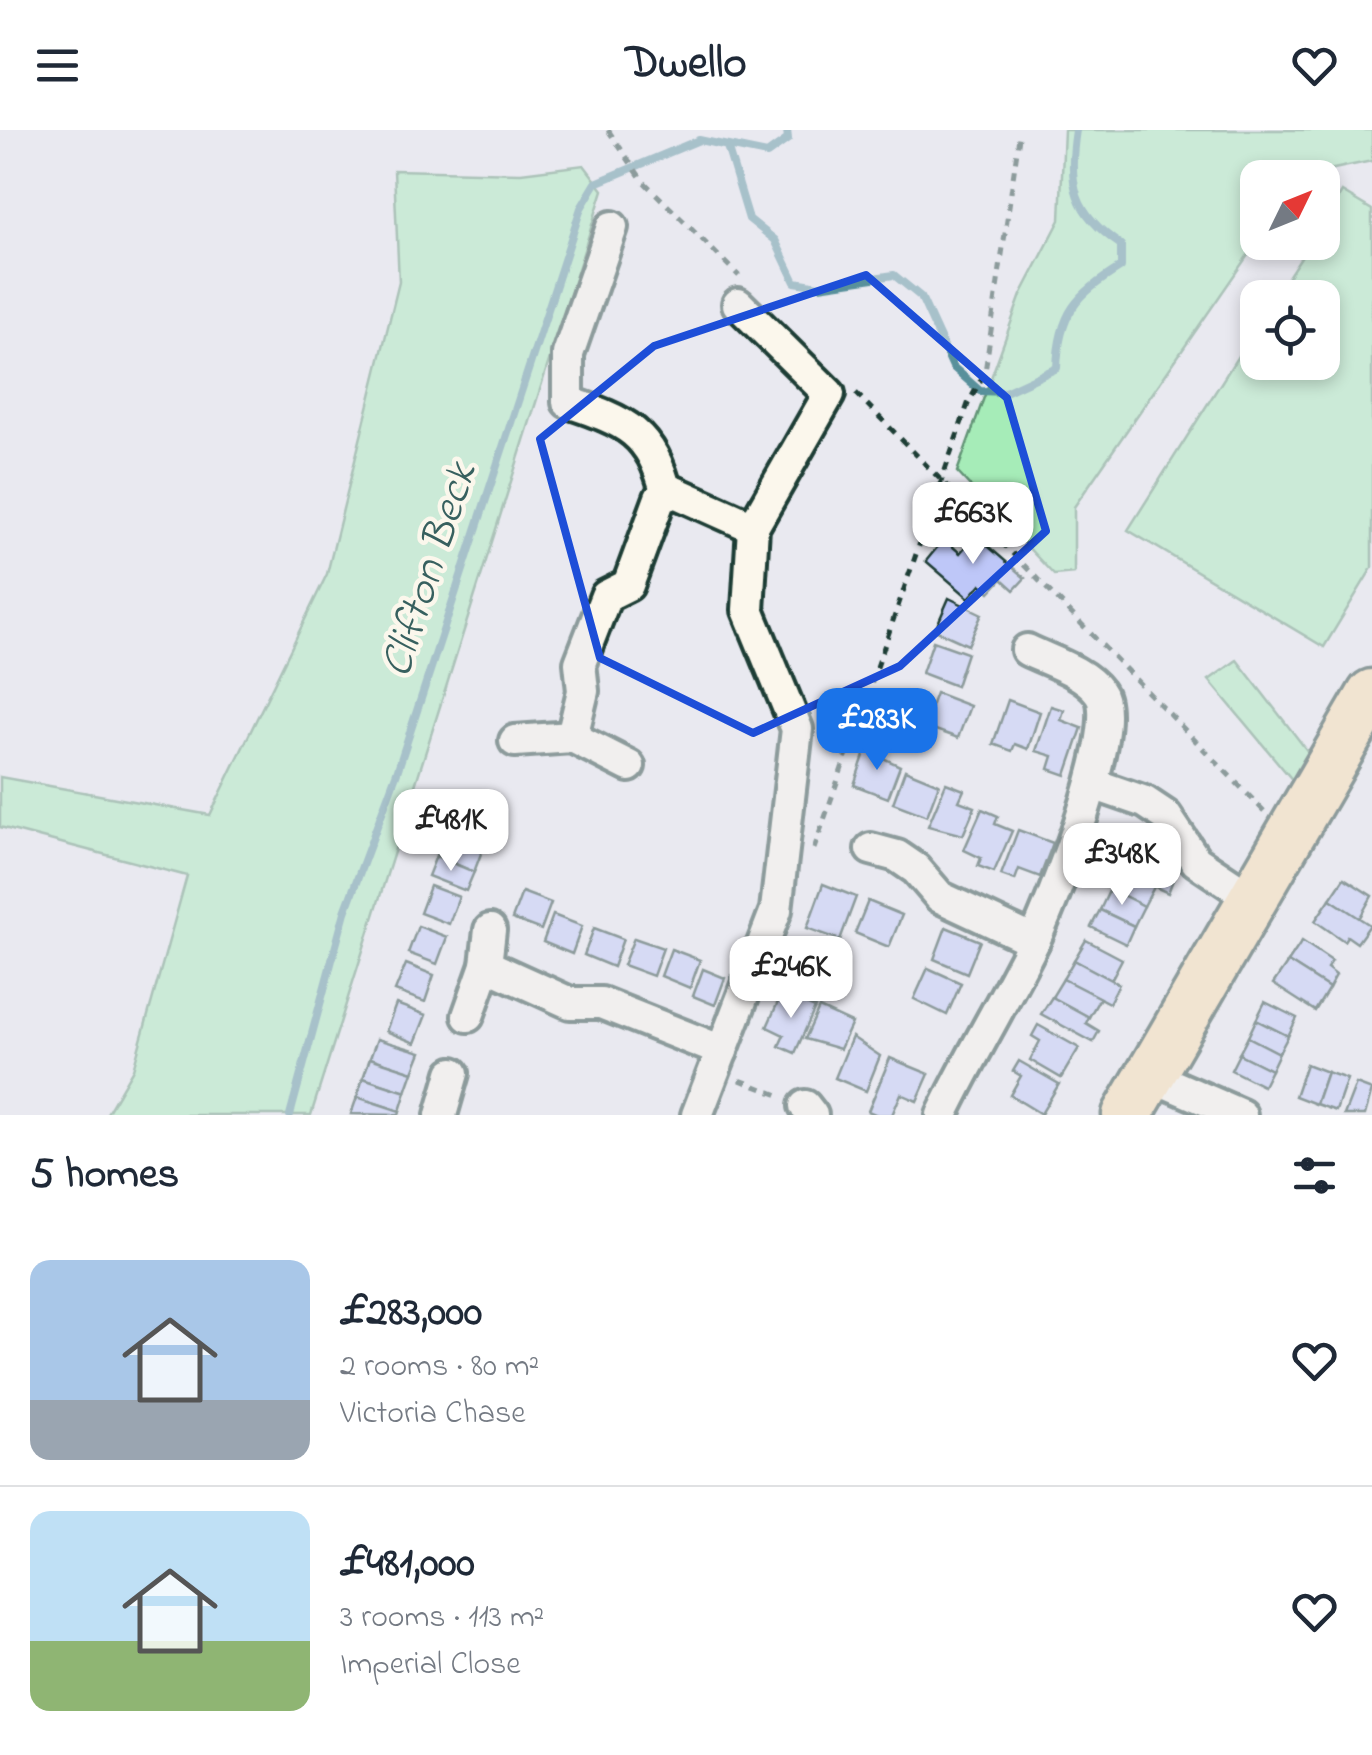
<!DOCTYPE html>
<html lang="en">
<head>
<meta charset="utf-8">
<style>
  body { margin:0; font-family:"Indie Flower",sans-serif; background:#f2f2f3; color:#1f2937; height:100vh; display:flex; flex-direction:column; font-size:38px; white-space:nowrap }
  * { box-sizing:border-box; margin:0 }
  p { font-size:32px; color:#747a83 }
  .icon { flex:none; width:55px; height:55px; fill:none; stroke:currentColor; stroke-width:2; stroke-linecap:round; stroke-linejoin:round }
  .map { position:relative; height:985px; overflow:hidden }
  .side { display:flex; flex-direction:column; background:#fff; flex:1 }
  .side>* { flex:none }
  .needle { width:65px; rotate:47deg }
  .tools { position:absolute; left:1240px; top:30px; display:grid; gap:20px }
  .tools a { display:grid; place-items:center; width:100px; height:100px; border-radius:20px; background:#fff; box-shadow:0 5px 15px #0003; font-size:50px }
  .price { position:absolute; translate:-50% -85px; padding:0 22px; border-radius:20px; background:#fff; color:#222; font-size:32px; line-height:65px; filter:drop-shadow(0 2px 5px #0008) }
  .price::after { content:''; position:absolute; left:50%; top:60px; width:30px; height:22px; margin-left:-15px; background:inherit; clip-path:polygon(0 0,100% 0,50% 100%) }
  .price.active { background:#1a73e8; color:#fff }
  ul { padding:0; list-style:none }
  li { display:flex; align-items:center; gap:30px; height:250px; padding:0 30px }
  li+li { border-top:2px solid #e0e1e3 }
  li span { display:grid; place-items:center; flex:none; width:280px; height:200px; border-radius:20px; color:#555 }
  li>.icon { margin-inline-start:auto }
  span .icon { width:120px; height:120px; fill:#fffc; stroke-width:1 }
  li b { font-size:42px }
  h2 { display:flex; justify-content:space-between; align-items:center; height:120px; padding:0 30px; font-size:42px }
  header { display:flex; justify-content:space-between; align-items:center; height:130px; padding:0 30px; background:#fff; font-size:45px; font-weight:700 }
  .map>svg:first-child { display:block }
  .green { fill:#a6ecb8; stroke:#629476; stroke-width:2.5 }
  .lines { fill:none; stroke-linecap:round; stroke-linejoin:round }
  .stream { stroke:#59909b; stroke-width:8 }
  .building { fill:#bec7f8; stroke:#1f3d34; stroke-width:2.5 }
  .minor-casing { stroke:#1f3d34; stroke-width:38 }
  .primary-casing { stroke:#1f3d34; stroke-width:55 }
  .path { stroke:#1f3d34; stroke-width:5; stroke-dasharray:8 8; stroke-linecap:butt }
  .minor { stroke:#fbf7ec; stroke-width:30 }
  .primary { stroke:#fbddab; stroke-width:48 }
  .marked { fill:none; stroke:#1d4ed8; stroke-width:8; stroke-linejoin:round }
  .labels { text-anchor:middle; stroke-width:9; stroke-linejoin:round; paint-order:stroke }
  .water-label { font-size:45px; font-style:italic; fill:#37605f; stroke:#fbf7ec }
</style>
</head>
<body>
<header><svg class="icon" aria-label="menu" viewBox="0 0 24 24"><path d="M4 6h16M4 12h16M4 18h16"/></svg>Dwello<svg class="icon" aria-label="heart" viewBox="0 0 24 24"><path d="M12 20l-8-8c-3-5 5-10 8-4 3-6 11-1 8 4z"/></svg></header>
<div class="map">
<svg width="1372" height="985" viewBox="0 0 1372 985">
  <rect width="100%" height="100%" fill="#e9e9f0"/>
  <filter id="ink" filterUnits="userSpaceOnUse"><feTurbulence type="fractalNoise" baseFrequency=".01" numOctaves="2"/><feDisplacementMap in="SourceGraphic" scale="20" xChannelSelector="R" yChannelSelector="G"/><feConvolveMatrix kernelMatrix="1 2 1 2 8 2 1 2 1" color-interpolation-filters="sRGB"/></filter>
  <g filter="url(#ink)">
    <g class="green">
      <polygon points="1064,0 1372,0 1372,31 1329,40 1321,47 1258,48 1257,112 1074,377 1074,443 1054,445 957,342 1021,165 1060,90"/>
      <polygon points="584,35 603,60 311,985 106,985 133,939 187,746 0,697 0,647 210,685 327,444 399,152 394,40 521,43"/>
      <polygon points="1342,62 1372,80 1372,438 1324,517 1128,400 1257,196 1258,232 1322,232 1322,168 1275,167 1310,113 1322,112 1323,93"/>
      <polygon points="1237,530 1312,627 1294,652 1209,550"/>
    </g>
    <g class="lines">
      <g class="stream">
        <path d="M727 16 749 89 775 110 795 152 819 156 894 145 921 167 953 237 980 261 1005 262 1057 238C1059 183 1076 165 1121 137V115C1073 83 1068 54 1076 0"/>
        <polyline points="290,985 345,782 397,642 581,78 596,53 699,10 767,24 788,9 787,0"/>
      </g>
    </g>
    <g class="building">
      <polygon points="975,405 1025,448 1014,460 1002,449 990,462 981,454 969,468 926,431 944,409 960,423"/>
      <polygon points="949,468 982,484 968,515 935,500"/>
      <polygon points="933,511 967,523 956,556 922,543"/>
      <polygon points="936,563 970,576 958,608 924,596"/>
      <polygon points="1008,570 1040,582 1028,619 1015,614 1012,621 993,614"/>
      <polygon points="1051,576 1064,580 1061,590 1082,598 1066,645 1049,639 1053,626 1036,621"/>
      <polygon points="868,614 886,622 883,628 900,636 888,668 854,655"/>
      <polygon points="905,640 939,654 927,686 893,673"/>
      <polygon points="946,653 964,660 959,671 975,677 963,705 928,696"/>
      <polygon points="982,679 998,686 995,694 1012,701 994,742 978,736 981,728 964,720"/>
      <polygon points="1018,700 1053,713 1040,747 1019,739 1015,750 1001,745"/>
      <polygon points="444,705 482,721 474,742 436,726"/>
      <polygon points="1129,721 1176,742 1168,763 1119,740"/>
      <polygon points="436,726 474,742 466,761 428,746"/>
      <polygon points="1119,740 1154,757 1144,776 1110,759"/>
      <polygon points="1344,748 1372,766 1359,789 1330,769"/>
      <polygon points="823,754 856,767 840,810 807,798"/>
      <polygon points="430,756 459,767 449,794 420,783"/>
      <polygon points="1110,759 1144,776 1134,796 1100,780"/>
      <polygon points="522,762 551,773 541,800 512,789"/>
      <polygon points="1330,769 1370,795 1357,813 1347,806 1344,811 1315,791"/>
      <polygon points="868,771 902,785 889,817 855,803"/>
      <polygon points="1100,780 1134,796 1126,814 1091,797"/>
      <polygon points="553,785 582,796 572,824 543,812"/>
      <polygon points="418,796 447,807 437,834 408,823"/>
      <polygon points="946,797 980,811 967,843 934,829"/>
      <polygon points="594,798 623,809 613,837 584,825"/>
      <polygon points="634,808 663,818 653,846 623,835"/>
      <polygon points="1086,810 1122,829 1111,850 1074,830"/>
      <polygon points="1302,811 1332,831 1327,838 1336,845 1329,858 1288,832"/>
      <polygon points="671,819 700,830 690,858 661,846"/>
      <polygon points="1074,830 1119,854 1109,873 1063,849"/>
      <polygon points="1288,832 1329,858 1315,881 1273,854"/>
      <polygon points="406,834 434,845 425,872 395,861"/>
      <polygon points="928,838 961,853 947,885 914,869"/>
      <polygon points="703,839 725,848 715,875 693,866"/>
      <polygon points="1063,849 1100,868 1089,887 1052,867"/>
      <polygon points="782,863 815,878 795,923 779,916 784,905 767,897"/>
      <polygon points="1052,867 1089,887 1086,893 1099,901 1093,912 1041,884"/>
      <polygon points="1265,872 1297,888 1288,906 1256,890"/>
      <polygon points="396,874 426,885 415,913 386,901"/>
      <polygon points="819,878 852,893 840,919 805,909"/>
      <polygon points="1256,890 1288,906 1279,923 1248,907"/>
      <polygon points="1038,895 1079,918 1061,948 1030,930 1040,911 1032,906"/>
      <polygon points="852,907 880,926 866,961 835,948"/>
      <polygon points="1248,907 1279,923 1271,940 1239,924"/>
      <polygon points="377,909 421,922 413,942 370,928"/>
      <polygon points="1239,924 1271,940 1263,956 1231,940"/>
      <polygon points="370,928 413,942 406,962 363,948"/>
      <polygon points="890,928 929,944 917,971 901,964 892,985 877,985 868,981"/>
      <polygon points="1019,931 1059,954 1041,984 1010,965 1021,946 1013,941"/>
      <polygon points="1306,934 1327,942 1316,974 1295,966"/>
      <polygon points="1327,942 1347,949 1336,981 1316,974"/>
      <polygon points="363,948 406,962 400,981 357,967"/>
      <polygon points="1356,954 1372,960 1365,985 1344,985"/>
      <polygon points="357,967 400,981 399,985 351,984"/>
    </g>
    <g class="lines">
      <defs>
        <g id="minor">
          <path d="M612 97 568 224V272C627 292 651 301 667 365"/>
          <polyline points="572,607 583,561 580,533 606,466 628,455 660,368 675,362 753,397"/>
          <polyline points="515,611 572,607 629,636"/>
          <polyline points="1093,654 1145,672 1166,686 1196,731 1250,767"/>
          <polyline points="871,719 897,726 916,739 940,767 1034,811"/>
          <polyline points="486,835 570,873 601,873 722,921"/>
          <polyline points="468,886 486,835 490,800"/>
          <polyline points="1149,945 1241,985"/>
          <polyline points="805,976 812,985"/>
          <polyline points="441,985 453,943"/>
          <polyline points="697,985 776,780 797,599 748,480 753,397 829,264 738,174"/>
          <path d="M942 985C970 927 1003 873 1032 815 1051 776 1124 594 1099 562 1084 541 1049 531 1027 520"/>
        </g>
        <polyline id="primary" points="1127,985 1372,564"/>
      </defs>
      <use href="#minor" class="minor-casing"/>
      <use href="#primary" class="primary-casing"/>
      <g class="path">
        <polyline points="608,0 643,51 739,146"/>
        <polyline points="856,263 1264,681"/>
        <polyline points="814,719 968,274 985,242 1020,0"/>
        <polyline points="740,950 781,966"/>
      </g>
      <use href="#minor" class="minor"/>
      <use href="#primary" class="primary"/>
    </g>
  </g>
  <path d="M0 0H1372V985H0ZM866 145 1007 268 1046 401 900 536 753 603 600 528 540 309 654 216Z" fill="#e9e9f0" fill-opacity=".55" fill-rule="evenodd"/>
  <path class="marked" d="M866 145 1007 268 1046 401 900 536 753 603 600 528 540 309 654 216Z"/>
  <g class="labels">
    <g class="water-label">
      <text transform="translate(426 439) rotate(-72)" y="16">Clifton Beck</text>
    </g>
  </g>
</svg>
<div class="tools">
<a><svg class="needle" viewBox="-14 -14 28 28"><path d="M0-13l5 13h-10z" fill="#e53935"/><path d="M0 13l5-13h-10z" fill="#747a83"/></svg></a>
<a><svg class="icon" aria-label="locate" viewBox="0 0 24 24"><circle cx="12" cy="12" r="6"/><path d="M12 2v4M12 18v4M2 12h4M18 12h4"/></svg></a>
</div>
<b class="price" style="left:973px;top:437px">£663K</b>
<b class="price active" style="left:877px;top:643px">£283K</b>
<b class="price" style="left:451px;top:744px">£481K</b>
<b class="price" style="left:1122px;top:778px">£348K</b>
<b class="price" style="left:791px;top:891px">£246K</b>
</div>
<section class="side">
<h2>5 homes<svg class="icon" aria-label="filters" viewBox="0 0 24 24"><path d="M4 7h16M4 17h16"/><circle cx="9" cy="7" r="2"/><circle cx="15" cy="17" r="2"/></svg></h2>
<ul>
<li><span style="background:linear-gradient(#a9c7e8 70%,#9aa5b1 0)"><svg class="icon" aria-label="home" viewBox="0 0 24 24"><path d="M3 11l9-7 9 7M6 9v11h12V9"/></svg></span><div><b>£283,000</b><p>2 rooms · 80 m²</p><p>Victoria Chase</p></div><svg class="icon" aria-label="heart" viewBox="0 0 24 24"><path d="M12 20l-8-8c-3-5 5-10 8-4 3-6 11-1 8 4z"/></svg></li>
<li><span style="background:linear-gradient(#bfe0f5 65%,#8fb573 0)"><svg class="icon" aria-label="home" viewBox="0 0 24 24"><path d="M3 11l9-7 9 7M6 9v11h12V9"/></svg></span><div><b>£481,000</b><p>3 rooms · 113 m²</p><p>Imperial Close</p></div><svg class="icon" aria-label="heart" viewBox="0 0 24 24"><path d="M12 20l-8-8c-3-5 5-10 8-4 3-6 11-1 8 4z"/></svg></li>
</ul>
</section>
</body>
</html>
